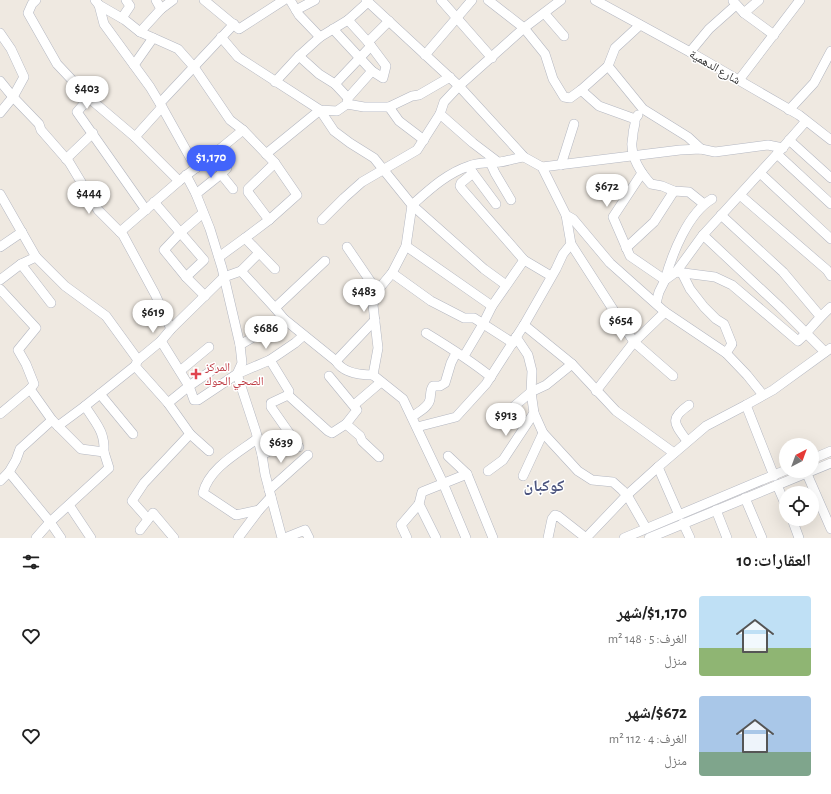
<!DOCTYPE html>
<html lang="ar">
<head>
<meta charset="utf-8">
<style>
  body { margin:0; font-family:"Alegreya Sans","Noto Naskh Arabic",sans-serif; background:#f2f2f2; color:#222; direction:rtl; height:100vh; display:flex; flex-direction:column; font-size:15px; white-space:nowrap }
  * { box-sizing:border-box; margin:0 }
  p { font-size:13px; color:#767676 }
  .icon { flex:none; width:22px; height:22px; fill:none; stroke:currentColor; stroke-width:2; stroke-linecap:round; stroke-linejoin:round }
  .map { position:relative; height:538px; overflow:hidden; direction:ltr }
  .side { display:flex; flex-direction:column; background:#fff; flex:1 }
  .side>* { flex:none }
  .needle { width:26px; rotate:41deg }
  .controls { position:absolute; left:779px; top:438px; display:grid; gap:8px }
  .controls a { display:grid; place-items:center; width:40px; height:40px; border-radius:50%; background:#fff; box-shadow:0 4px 16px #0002; font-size:20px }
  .price { position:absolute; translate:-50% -34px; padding:0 9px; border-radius:14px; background:#fff; color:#222; font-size:13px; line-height:26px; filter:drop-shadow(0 1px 2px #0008) }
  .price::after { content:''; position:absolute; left:50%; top:24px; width:12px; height:9px; margin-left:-6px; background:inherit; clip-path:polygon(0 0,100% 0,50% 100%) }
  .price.on { background:#4264fb; color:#fff }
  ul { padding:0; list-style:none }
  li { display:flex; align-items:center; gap:12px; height:100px; padding:0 20px }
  li span { display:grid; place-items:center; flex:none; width:112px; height:80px; border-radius:4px; color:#555 }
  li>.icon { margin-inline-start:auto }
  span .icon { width:48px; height:48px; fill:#fffc; stroke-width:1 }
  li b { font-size:17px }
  h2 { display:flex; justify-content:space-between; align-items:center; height:48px; padding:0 20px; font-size:17px }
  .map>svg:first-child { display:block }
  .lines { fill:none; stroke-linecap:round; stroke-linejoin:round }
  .minor-casing { stroke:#b4b7c1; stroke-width:10 }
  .minor { stroke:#fff; stroke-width:9 }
  .health-dot { fill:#e0444e; stroke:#fff; stroke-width:1.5 }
  .labels { text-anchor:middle; stroke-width:3; stroke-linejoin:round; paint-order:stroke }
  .street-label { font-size:12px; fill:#2e2e2e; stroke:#fff }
  .health-label { font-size:12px; fill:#be3a42; stroke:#fff; text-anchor:start }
  .district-label { font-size:16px; font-weight:bold; fill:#4d5680; stroke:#fff }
</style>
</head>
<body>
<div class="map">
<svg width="831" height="538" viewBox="0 0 831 538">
  <rect width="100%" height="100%" fill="#efe9e1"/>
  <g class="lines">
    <defs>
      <g id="minor">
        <polyline points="36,0 32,4 28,13 57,64 89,98 135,137 179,181"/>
        <polyline points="95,0 99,5 104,24 150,87 162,107 196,168"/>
        <polyline points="204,0 239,29 284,0"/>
        <polyline points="290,0 299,15 320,37"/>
        <polyline points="366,0 459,86 524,157 542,167 566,215 571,244 634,342 673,376"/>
        <polyline points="441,0 492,58"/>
        <polyline points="488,0 524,28 545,54 553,79 564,97 570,98 581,90 608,66 615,48 640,25"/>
        <polyline points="595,0 690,52 799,115 831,140"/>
        <polyline points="733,1 744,13 774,35"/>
        <polyline points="99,5 125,20 140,32 178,49 194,67 230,120 243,130 275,163 297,195 269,220 245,238 275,269"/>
        <polyline points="161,9 173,0"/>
        <polyline points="296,10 315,0"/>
        <polyline points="744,13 759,0"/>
        <polyline points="545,14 564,36"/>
        <polyline points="122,18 130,6 126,0"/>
        <polyline points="333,29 372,71 383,78 386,66 368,42 348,20"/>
        <polyline points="140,32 161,9 156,0"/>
        <polyline points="0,33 11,49 24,77 13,97 0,113"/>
        <polyline points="221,37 238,57 320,110 337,111 347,104 348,98 372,71"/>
        <polyline points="368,42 389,21"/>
        <polyline points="690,52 709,29 736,5"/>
        <polyline points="425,55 472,0"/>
        <polyline points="299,56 319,74 335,84 348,98"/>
        <polyline points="134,65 153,38"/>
        <polyline points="608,66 643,109 688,137 701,149"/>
        <polyline points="739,80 800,0"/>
        <polyline points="0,81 13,97 39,124 41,130 69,162 98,210 123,235 155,294 171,329"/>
        <polyline points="275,82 299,56 320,37 348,20 368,2"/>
        <polyline points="335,84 371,46"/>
        <polyline points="581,90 599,106 635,119 638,115"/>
        <polyline points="89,98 77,112 146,210"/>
        <polyline points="160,103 234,24"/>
        <polyline points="347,104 364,107 389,107 412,96 419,95 450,77"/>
        <polyline points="389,107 399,121 424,140"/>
        <polyline points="789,110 814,83 831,51"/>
        <path d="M635 119C636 125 633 129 633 134 633 139 631 143 632 147 633 161 642 174 651 184L662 186 674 191 689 192 704 204"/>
        <polyline points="135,137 162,107"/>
        <polyline points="789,140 831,178"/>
        <polyline points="215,153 227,165 227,168 221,174 233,189"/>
        <polyline points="266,154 320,110 334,131 350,143 374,158 412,205 484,269 506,285"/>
        <polyline points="777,154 831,204"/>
        <polyline points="66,159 93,133"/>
        <polyline points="490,162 495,173 511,200"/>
        <polyline points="498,162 473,143 440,114 444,102 459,86 524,28 561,0"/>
        <polyline points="561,165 574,124"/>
        <polyline points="542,167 680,150 701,149 715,152 768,145 783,148"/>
        <polyline points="470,169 496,204"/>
        <polyline points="473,173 461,183 460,186 462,189 524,260 551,276"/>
        <path d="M642 173 613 217 630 256 665 280C672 254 688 213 712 199"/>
        <polyline points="760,173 831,239"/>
        <polyline points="186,175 196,194 210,229 222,268 240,345 242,363 237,374 256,432 262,455 265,474 282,538"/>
        <polyline points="0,194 36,257 21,264 51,303"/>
        <polyline points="196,194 221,174"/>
        <polyline points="740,195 827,270 831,276"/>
        <polyline points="154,202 204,260 186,277"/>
        <polyline points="203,213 181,232 164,250 186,277 205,296"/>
        <polyline points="566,215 573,219 610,263 665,312 726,353 747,375 763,395"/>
        <polyline points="721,215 783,272 820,316"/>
        <polyline points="269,220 248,192 248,189 275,163"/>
        <polyline points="322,220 344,198 362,182 417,150 440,114"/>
        <polyline points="120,232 179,181 215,153 243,130"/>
        <polyline points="703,235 780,307 825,352"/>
        <polyline points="406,246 492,306"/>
        <polyline points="0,247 22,232"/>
        <polyline points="347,247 377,291"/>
        <polyline points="626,248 654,222 674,191"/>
        <polyline points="36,257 65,286 106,316 138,360"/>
        <polyline points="219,257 245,238"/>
        <path d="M241 271 275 308 284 319 336 361C343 373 361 375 373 375"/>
        <path d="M676 272 715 277 732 285 798 341C810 330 819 317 831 307"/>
        <polyline points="392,273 431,301 464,318 474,318 513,343"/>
        <polyline points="682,273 690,289 704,307 716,319 724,324 732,344 726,353"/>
        <polyline points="0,280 21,264"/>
        <polyline points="0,289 36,328 18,350 26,364 34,384 30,389 52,420 81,449 104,452 109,468 50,522 36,538"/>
        <polyline points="656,303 659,292 665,280 676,272 703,235 777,154 806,121"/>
        <polyline points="275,308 325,261"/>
        <polyline points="524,325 572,364 616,411 674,453"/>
        <path d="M426 333C449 347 470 360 491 377"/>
        <polyline points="516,337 528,355 532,371 531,392 534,413 543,433 578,471 592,480 613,482 622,490 627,495 646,528"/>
        <polyline points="161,341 189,386 194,400 198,400 237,374 270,360 295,343 303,336"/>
        <polyline points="240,345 284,319"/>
        <polyline points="464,356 483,324 492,306 524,260"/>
        <polyline points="270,360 289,391 288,395 328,431 332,433 346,424 357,410 329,376"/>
        <polyline points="336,361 375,320"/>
        <polyline points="135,366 168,403 190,434 209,451"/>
        <polyline points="180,371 209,347"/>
        <polyline points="596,391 634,342 665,312"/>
        <polyline points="100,394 133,434"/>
        <polyline points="288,395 271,403 271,407 299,447"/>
        <polyline points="168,403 189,386 211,371"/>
        <polyline points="354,405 381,382"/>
        <polyline points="746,405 774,476"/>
        <path d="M85 406C96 424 105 431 104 452"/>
        <polyline points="0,414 30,389"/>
        <path d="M412 417C418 412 429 407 430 399 431 394 430 390 433 386H440L445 383 451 363 456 353"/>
        <polyline points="498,420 531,392 546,385 572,364"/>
        <polyline points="346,424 360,436 362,441 379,457"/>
        <polyline points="58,426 85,406 135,366 138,360 161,341 171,329 224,277 241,271 258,254"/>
        <polyline points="417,427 456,417 486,384 524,325 556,269 563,254 571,244"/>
        <path d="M258 438C238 453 209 468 203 493L236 515 259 510"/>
        <path d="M687 441C674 423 669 419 689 405"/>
        <polyline points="262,455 293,438"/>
        <polyline points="448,456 467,474 493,538"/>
        <polyline points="812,459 831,451"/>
        <polyline points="658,467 679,515"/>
        <polyline points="488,471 503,460 534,413"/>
        <polyline points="9,472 50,522 61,538"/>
        <polyline points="807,474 831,529"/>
        <polyline points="523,476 543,433"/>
        <polyline points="0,481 9,472 16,460 20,449 52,420"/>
        <polyline points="777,485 786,506"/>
        <polyline points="269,490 308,455"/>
        <polyline points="745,498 762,538"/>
        <polyline points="69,505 91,538"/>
        <polyline points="716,510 727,538"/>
        <polyline points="148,519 132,501 144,483 190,434"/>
        <polyline points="792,519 799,538"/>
        <polyline points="683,523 690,538"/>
        <polyline points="140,530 153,513 174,538"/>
        <polyline points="238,538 259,510 271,497"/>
        <polyline points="285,538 305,530 309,538"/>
        <polyline points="407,538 401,525 419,504"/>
        <polyline points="436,538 419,504 422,492 467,474"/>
        <path d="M466 538 443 483 403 399 373 375 378 348 373 305 377 291 392 273 406 246 412 205C429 190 447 173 469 166 479 162 489 163 500 162 508 161 516 158 524 157"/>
        <polyline points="548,538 552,519 555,515 558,516 586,538 627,495 658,467 706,426 746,405 773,390 831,348"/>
        <polyline points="624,538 786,470"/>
        <polyline points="649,538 831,463"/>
      </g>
    </defs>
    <use href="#minor" class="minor-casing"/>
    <use href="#minor" class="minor"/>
  </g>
  <path class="health-dot" d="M194 368h4v4h4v4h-4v4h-4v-4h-4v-4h4z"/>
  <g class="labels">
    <g class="street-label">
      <text transform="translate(715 67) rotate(30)" y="4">شارع الدهمية</text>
    </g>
    <g class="health-label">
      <text x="205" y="371">المركز<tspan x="205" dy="14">الصحي الحوك</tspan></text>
    </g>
    <g class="district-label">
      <text x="544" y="491">كوكبان</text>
    </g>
  </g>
</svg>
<div class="controls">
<a><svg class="needle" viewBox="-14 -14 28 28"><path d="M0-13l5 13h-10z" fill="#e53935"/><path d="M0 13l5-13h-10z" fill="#767676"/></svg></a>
<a><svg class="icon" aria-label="locate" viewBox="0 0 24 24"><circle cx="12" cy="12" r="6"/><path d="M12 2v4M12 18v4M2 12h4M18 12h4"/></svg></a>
</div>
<b class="price" style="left:87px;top:110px">$403</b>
<b class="price on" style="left:211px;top:179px">$1,170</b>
<b class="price" style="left:607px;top:208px">$672</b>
<b class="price" style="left:89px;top:215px">$444</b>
<b class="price" style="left:364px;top:313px">$483</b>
<b class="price" style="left:153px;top:334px">$619</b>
<b class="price" style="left:621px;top:342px">$654</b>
<b class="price" style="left:266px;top:350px">$686</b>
<b class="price" style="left:506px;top:437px">$913</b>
<b class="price" style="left:281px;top:464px">$639</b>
</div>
<section class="side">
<h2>العقارات: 10<svg class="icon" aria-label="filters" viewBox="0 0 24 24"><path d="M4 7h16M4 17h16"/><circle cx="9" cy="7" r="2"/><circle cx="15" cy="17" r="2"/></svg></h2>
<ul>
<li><span style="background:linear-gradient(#bfe0f5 65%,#8fb573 0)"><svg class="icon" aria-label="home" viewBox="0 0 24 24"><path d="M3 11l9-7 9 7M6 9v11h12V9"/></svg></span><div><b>$1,170/شهر</b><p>الغرف: 5 · 148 m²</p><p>منزل</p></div><svg class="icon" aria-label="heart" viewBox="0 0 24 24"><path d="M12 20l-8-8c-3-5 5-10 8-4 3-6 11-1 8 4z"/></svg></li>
<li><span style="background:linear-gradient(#a9c7e8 70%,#7fa58c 0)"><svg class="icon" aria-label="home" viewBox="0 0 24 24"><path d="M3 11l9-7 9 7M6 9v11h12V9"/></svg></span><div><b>$672/شهر</b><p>الغرف: 4 · 112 m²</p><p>منزل</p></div><svg class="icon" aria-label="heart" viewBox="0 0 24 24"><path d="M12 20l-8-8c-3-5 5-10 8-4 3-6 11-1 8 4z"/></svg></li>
</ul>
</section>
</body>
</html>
